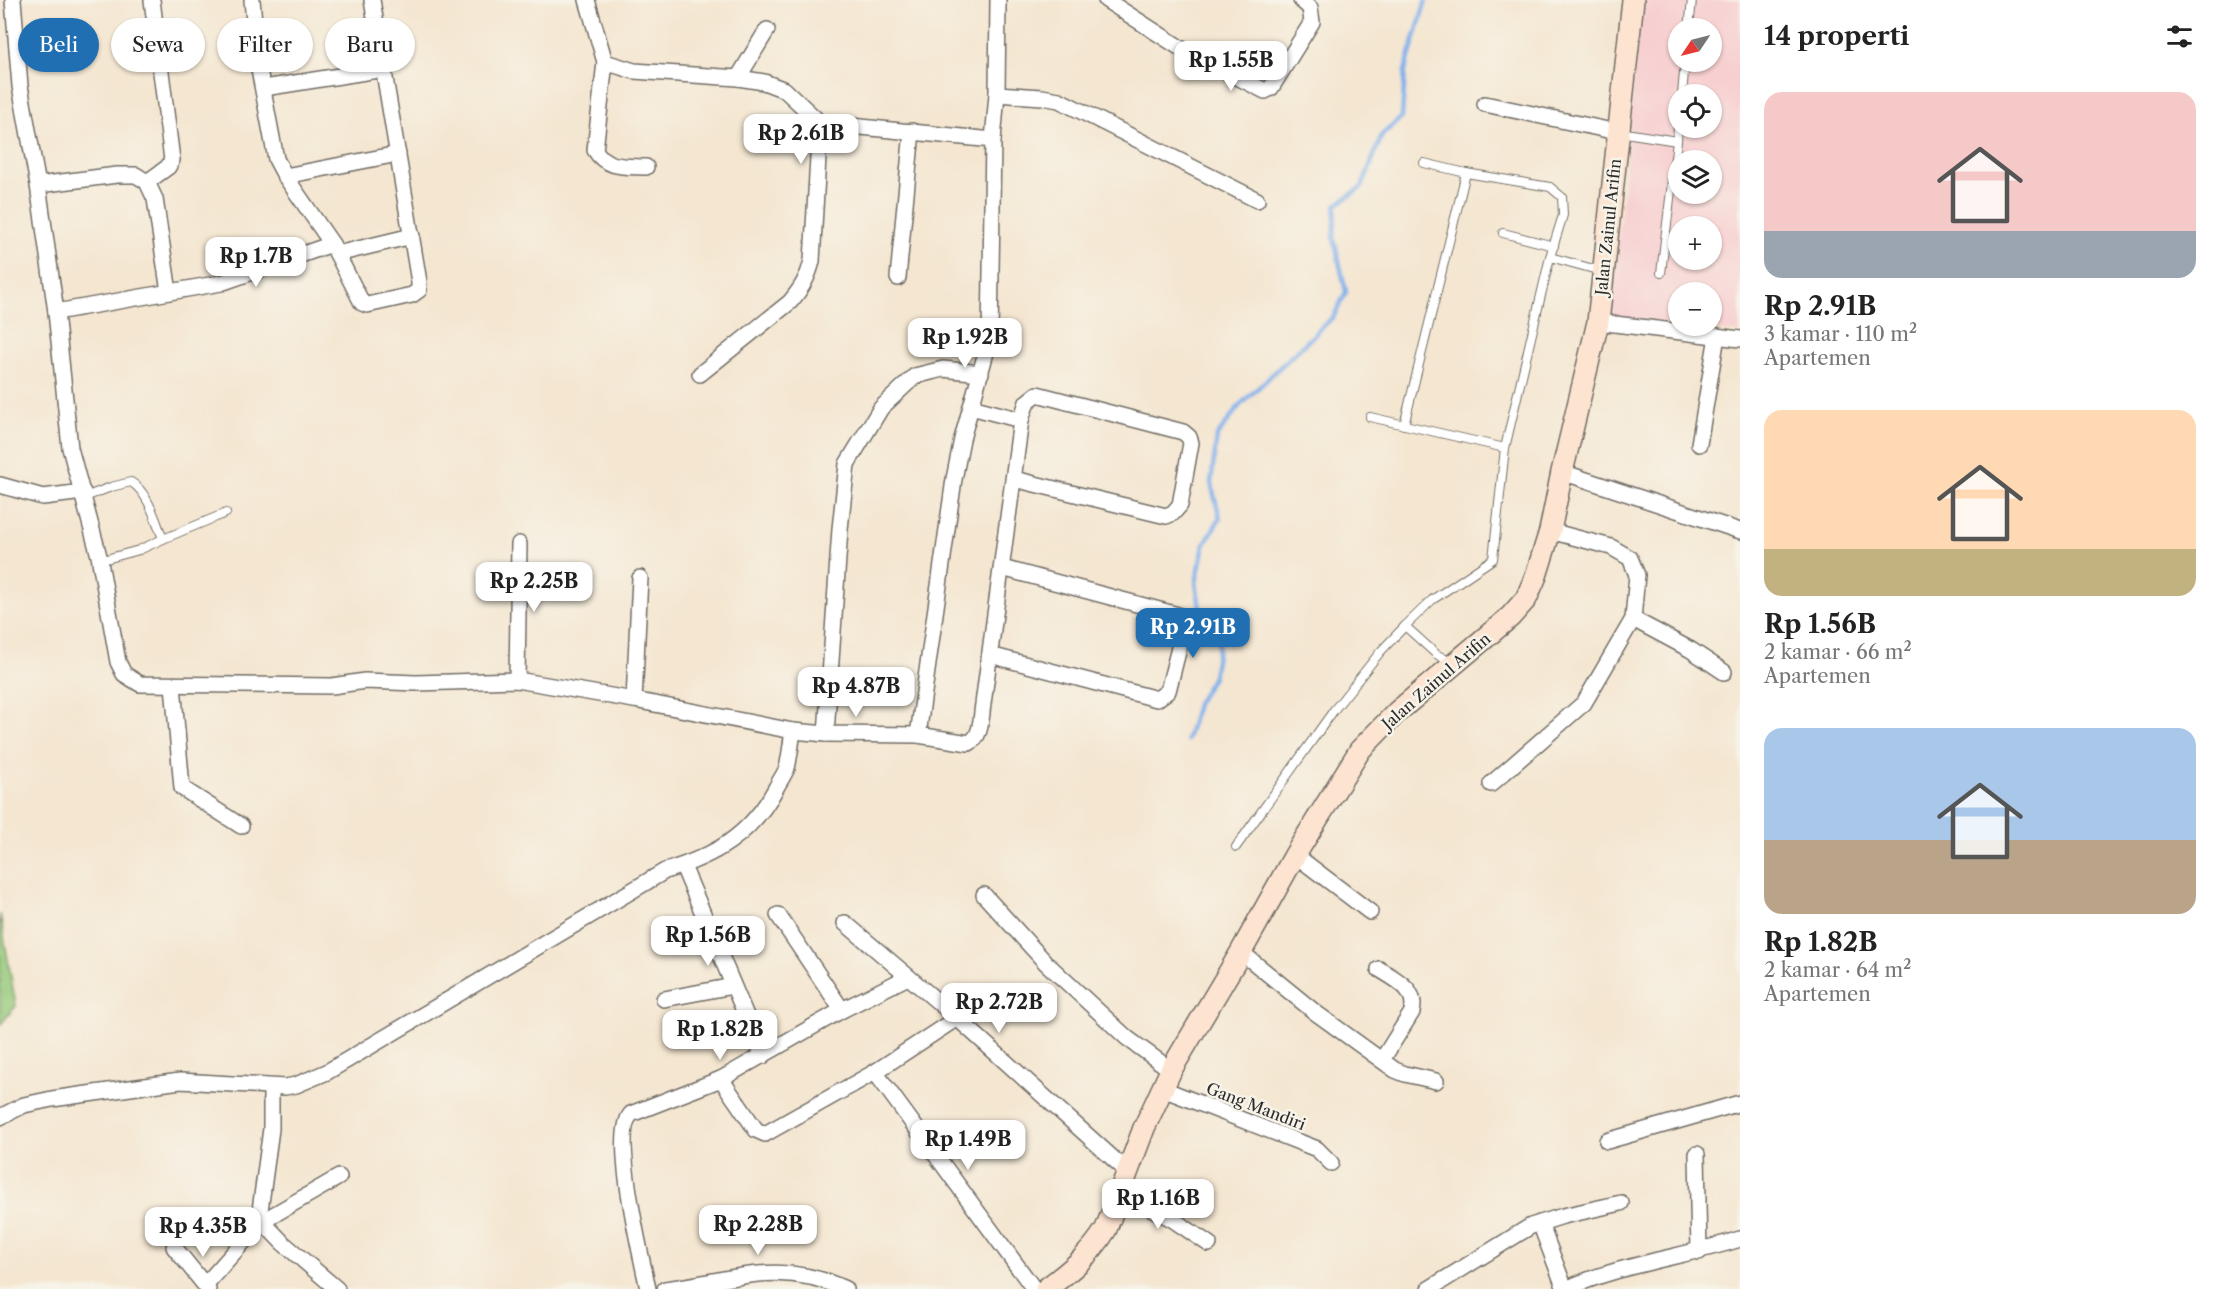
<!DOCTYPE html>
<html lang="id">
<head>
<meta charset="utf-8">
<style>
  body { margin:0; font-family:"Libre Caslon Text",serif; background:#f6f6f6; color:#222; height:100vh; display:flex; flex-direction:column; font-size:22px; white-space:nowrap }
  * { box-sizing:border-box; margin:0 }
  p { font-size:20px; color:#767676 }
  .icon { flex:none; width:33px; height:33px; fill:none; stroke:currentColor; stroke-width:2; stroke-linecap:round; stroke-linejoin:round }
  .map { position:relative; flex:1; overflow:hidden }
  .panel { display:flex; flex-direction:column; background:#fff; width:480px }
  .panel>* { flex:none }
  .guide { position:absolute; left:18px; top:18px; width:570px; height:54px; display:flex; gap:12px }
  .needle { width:39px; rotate:235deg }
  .controls { position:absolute; left:1668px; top:18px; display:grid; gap:12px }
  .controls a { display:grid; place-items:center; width:54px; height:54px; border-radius:50%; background:#fff; box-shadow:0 2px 4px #0004; font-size:30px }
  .price { position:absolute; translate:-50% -51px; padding:0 14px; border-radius:12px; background:#fff; color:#222; font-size:20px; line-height:39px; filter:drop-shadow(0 2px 3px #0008) }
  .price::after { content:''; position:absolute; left:50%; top:36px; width:18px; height:14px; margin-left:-9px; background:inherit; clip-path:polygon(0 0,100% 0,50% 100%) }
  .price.selected { background:#1f6fb2; color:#fff }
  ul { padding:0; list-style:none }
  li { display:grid; align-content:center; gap:12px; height:318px; padding:0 24px }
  li span { display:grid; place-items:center; height:186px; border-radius:18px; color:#555 }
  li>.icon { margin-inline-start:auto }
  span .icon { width:108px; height:108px; fill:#fffc; stroke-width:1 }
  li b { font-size:26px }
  h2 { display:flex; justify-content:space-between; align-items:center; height:72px; padding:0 24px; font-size:26px }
  .chip { padding:0 21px; border-radius:27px; background:#fff; box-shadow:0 2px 4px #0004; font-size:21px; line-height:54px }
  .chip.selected { background:#1f6fb2; color:#fff }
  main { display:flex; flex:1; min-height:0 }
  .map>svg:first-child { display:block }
  .built { fill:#f7cfd0; fill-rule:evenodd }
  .green { fill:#95c97a; stroke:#607a52; stroke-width:1.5 }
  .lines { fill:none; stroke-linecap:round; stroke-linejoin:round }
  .stream { stroke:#81b0eb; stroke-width:4.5 }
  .lane-casing { stroke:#716c65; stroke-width:10 }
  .street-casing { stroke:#716c65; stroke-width:18 }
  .secondary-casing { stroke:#716c65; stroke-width:24 }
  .lane { stroke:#fff; stroke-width:8 }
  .street { stroke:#fff; stroke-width:15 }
  .secondary { stroke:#fde4d1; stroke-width:21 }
  .labels { text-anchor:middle; stroke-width:5; stroke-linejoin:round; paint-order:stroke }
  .street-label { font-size:16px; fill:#2b2b2b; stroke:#f7f3e8 }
</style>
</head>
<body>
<main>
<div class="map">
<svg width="1740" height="1289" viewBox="0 0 1740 1289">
  <rect width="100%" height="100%" fill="#f7f3e8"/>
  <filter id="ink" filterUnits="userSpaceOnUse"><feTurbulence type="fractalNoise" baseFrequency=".0167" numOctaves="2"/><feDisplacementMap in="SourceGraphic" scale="12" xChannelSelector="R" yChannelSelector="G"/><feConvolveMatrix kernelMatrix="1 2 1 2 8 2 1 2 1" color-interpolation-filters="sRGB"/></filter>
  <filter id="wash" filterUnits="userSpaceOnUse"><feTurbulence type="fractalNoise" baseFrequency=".008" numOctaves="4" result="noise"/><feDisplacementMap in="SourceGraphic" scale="24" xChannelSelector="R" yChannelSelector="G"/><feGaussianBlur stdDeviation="1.35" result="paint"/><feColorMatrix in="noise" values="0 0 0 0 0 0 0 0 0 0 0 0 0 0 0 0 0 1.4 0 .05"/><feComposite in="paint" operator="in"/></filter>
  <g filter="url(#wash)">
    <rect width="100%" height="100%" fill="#f4e6d0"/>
    <path class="built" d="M1641 0H1740V333L1611 318ZM1678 28H1712V62H1678ZM1678 94H1712V128H1678ZM1678 160H1712V194H1678ZM1678 226H1712V260H1678ZM1678 292H1712V326H1678Z"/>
    <polygon class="green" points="0,914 16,1006 0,1025"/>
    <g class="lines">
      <polyline class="stream" points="1187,740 1197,704 1213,677 1220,637 1202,620 1196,583 1204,545 1220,518 1211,483 1217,436 1240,405 1334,316 1346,292 1334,239 1336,205 1362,187 1382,135 1402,117 1405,71 1426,0"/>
    </g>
  </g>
  <g filter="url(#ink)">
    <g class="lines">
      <defs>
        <g id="lane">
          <polyline points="1689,28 1692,0"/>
          <polyline points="1682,94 1685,62"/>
          <polyline points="1619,132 1677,141 1678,127"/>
          <polyline points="1424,163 1466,173"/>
          <polyline points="1503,233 1554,246"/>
          <polyline points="1550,257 1601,271"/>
          <polyline points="1661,273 1677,141"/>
          <polyline points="1370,417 1505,448"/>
          <path d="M85 497 111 487 131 482C148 492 156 521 163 539L139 550 99 561"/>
          <polyline points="163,539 226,513"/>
          <polyline points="1405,626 1436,654 1452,663"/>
          <polyline points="1236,847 1334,710 1381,651 1405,626 1432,600 1493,559 1505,448 1550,257 1563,215 1562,197 1550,187 1466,173 1404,425"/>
        </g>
        <g id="street">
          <path d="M13 0 20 86 38 185 56 312 70 448 99 556 118 662 124 674 140 684 332 686 365 681 416 683 517 680 634 700 793 731 826 734 918 735 969 743C982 737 981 716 983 704L1021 420 971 407"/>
          <polyline points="252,0 258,64 276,159 285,176 332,244 362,303 367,305 412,295 419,290 419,282 372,0"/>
          <polyline points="587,0 605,62 634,71 738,78 764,82 785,90 820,123"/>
          <polyline points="1106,0 1182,49 1265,91 1271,88 1312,22 1310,8 1301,0"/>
          <path d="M605 62 595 150C606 169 626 166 646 167"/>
          <polyline points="738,78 767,30"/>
          <polyline points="264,88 384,69"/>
          <polyline points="997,94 1042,97 1059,100 1257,200"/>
          <polyline points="1485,104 1617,132"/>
          <polyline points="285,176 398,154"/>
          <polyline points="147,182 168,167 172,160 152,0"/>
          <polyline points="38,185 117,175 136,175 147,182 155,199 169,292"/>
          <polyline points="337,254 412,236"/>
          <polyline points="898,278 912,131"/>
          <polyline points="56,312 221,283 332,244"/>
          <polyline points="1598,322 1740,339"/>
          <path d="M700 374 790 302C801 289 808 278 812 261L820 123 993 140"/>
          <polyline points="1699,444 1717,336"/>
          <polyline points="1562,472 1740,531"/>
          <polyline points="1014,479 1166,516 1173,513 1180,505 1191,443 1189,437 1183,432 1037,394 1027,402 1021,420"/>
          <polyline points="0,485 43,497 83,492"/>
          <polyline points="1633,619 1691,650 1724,672"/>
          <polyline points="990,655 1157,699 1168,691 1183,632 1183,623 1178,615 1002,568"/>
          <polyline points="517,680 519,544"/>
          <polyline points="173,685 182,788 241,826"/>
          <polyline points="634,700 640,578"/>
          <polyline points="826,734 840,529 847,464 881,408 915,376 943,369 981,373"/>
          <polyline points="918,735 954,479 962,439 990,338 993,140 997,94 998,0"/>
          <polyline points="1491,784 1584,703 1633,619 1637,575 1630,558 1611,547 1550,531"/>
          <polyline points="1295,855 1370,912"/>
          <polyline points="683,866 763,1056"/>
          <polyline points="984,895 1046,963 1127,1038 1171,1070"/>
          <polyline points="778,915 842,1010"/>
          <polyline points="845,923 957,1018 1128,1172"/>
          <polyline points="1241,952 1316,1013 1395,1070 1405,1074 1436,1081"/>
          <path d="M1379 969C1395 979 1418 989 1412 1012L1382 1060"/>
          <polyline points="664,999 733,986"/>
          <polyline points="875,1072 1034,1289"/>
          <polyline points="721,1079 756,1130 765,1134 875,1072 957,1018"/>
          <polyline points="271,1087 271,1129 259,1218 283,1243 337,1289"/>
          <polyline points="1163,1089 1317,1149 1331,1163"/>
          <path d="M0 1117 24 1105 52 1099 180 1081 285 1087 296 1085 327 1072 665 871C715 856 751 835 776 788 779 782 784 775 787 768 790 756 791 743 793 731"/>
          <polyline points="1607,1141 1740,1103"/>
          <polyline points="1697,1154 1699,1252"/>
          <polyline points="1121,1193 1172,1219 1209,1244"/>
          <polyline points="1540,1223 1565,1289"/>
          <polyline points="174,1247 208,1289"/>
          <polyline points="205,1285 261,1222 339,1177"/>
          <path d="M648 1289C642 1259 611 1134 631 1114L721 1079 842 1010 908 977"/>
          <path d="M665 1289C732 1281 778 1258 845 1289"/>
          <polyline points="1429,1289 1531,1226 1563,1216 1621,1203"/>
          <path d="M1566 1289C1621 1264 1683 1257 1740 1239"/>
        </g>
        <path id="secondary" d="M1046 1289C1069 1272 1091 1254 1106 1229L1144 1128 1171 1070 1241 952 1295 855 1360 750 1397 712 1510 617 1526 599 1536 576 1550 531 1562 472 1598 322 1633 0"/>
      </defs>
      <use href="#lane" class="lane-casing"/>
      <use href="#street" class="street-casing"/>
      <use href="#secondary" class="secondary-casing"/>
      <use href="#lane" class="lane"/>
      <use href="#street" class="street"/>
      <use href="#secondary" class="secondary"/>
    </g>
  </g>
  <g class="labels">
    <g class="street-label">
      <text transform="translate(1608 227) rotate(-84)" y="6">Jalan Zainul Arifin</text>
      <text transform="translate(1436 681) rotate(-41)" y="6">Jalan Zainul Arifin</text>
      <text transform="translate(1256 1106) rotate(21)" y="6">Gang Mandiri</text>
    </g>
  </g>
</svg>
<div class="controls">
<a><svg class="needle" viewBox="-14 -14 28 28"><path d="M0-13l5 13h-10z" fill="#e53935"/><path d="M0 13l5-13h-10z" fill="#767676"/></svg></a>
<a><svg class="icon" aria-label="locate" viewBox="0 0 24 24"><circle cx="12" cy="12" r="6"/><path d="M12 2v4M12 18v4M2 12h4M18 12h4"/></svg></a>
<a><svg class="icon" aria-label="layers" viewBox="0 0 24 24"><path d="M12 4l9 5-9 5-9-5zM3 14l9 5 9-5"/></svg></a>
<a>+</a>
<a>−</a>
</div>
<b class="price" style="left:1231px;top:92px">Rp 1.55B</b>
<b class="price" style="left:801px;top:165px">Rp 2.61B</b>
<b class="price" style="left:256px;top:288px">Rp 1.7B</b>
<b class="price" style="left:965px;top:369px">Rp 1.92B</b>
<b class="price" style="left:534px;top:613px">Rp 2.25B</b>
<b class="price selected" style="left:1193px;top:659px">Rp 2.91B</b>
<b class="price" style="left:856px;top:718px">Rp 4.87B</b>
<b class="price" style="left:708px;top:967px">Rp 1.56B</b>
<b class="price" style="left:999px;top:1034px">Rp 2.72B</b>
<b class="price" style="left:720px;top:1061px">Rp 1.82B</b>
<b class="price" style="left:968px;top:1171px">Rp 1.49B</b>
<b class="price" style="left:1158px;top:1230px">Rp 1.16B</b>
<b class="price" style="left:758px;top:1256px">Rp 2.28B</b>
<b class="price" style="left:203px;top:1258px">Rp 4.35B</b>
<div class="guide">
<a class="chip selected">Beli</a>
<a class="chip">Sewa</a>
<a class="chip">Filter</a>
<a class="chip">Baru</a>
</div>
</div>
<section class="panel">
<h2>14 properti<svg class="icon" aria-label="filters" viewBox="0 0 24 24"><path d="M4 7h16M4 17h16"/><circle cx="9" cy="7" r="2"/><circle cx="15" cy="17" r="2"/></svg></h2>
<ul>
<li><span style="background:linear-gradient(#f6c9c9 75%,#9aa5b1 0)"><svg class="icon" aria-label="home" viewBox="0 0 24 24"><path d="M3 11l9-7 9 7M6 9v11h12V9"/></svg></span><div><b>Rp 2.91B</b><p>3 kamar · 110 m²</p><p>Apartemen</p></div></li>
<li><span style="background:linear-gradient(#ffd9b3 75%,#c2b280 0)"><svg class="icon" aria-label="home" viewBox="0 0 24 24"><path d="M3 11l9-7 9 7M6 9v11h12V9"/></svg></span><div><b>Rp 1.56B</b><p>2 kamar · 66 m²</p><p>Apartemen</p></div></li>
<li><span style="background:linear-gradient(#a9c7e8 60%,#b9a48a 0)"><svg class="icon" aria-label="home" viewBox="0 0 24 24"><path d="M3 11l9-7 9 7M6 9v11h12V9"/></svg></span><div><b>Rp 1.82B</b><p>2 kamar · 64 m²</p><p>Apartemen</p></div></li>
</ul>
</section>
</main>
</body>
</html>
